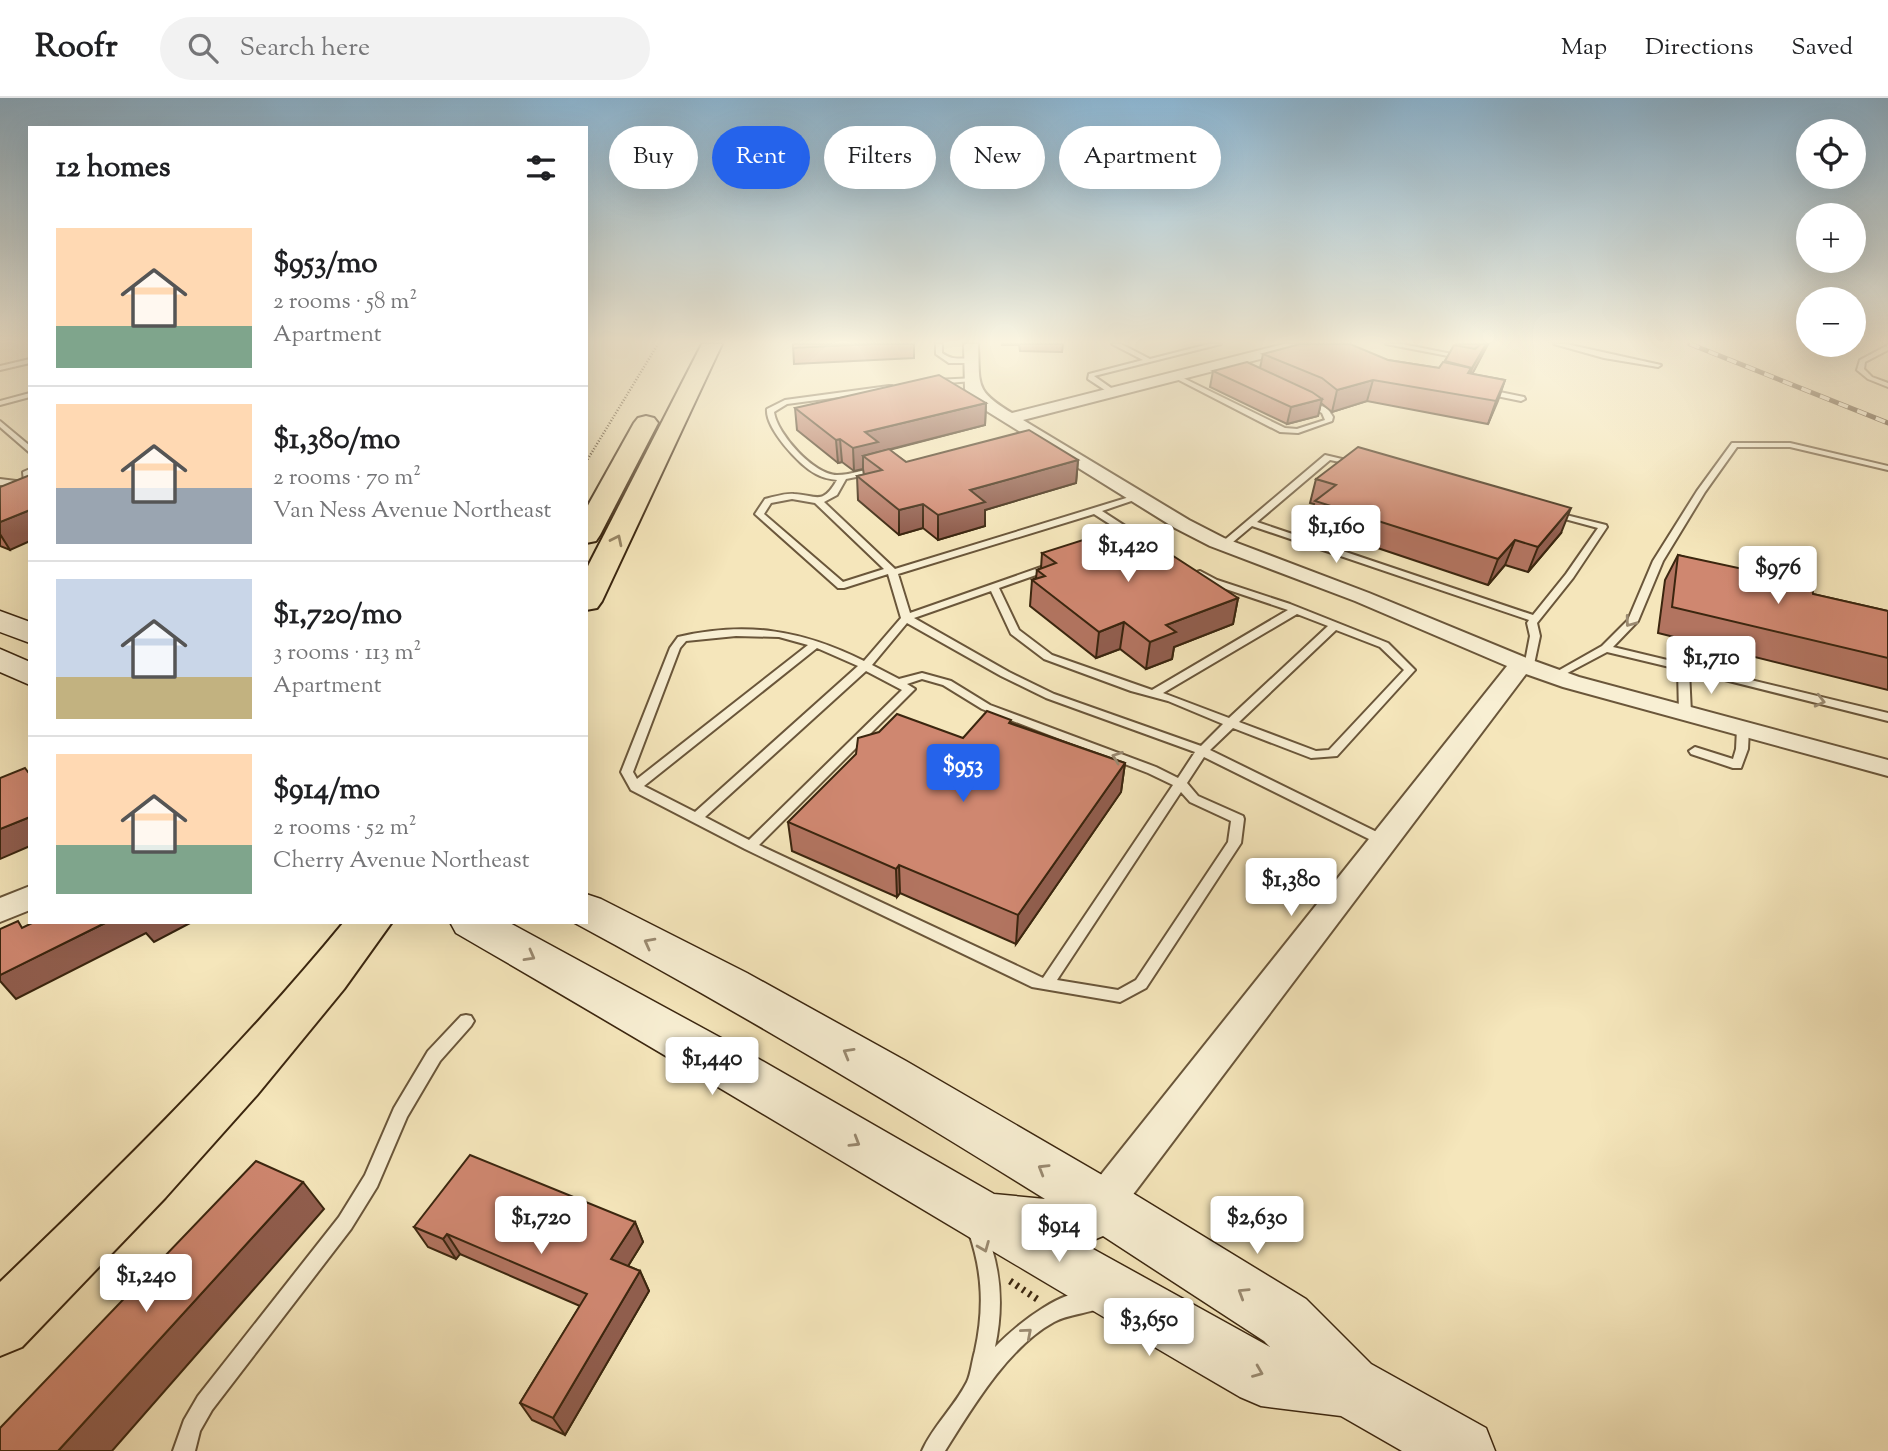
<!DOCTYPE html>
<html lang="en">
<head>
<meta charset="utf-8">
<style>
  body { margin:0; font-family:"Sorts Mill Goudy",serif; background:#f2f2f2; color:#202124; height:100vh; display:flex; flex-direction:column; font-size:26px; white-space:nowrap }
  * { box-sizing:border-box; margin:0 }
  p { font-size:23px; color:#757577 }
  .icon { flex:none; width:38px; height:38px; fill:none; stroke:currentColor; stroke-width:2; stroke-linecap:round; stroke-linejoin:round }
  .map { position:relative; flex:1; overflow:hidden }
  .panel { position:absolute; left:28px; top:28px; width:560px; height:798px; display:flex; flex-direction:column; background:#fff; border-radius:0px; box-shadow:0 7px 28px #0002 }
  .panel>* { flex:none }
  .banner { position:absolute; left:609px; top:28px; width:665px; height:63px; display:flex; gap:14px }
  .controls { position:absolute; left:1796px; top:21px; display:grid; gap:14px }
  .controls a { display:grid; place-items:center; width:70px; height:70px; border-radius:50%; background:#fff; box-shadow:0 7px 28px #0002; font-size:35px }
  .price { position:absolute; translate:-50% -60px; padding:0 16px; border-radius:7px; background:#fff; color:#222; font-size:23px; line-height:46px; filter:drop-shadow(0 2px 4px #0008) }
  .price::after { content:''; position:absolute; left:50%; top:42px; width:21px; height:16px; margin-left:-10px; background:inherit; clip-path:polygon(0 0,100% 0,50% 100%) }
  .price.active { background:#2563eb; color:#fff }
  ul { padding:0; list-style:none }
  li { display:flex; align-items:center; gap:21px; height:175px; padding:0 28px }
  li+li { border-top:2px solid #e0e0e0 }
  li span { display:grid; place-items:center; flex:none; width:196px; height:140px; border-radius:0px; color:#555 }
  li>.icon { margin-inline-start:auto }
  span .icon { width:84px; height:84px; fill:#fffc; stroke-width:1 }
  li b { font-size:30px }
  h2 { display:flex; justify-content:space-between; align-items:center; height:84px; padding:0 28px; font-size:30px }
  .pill { padding:0 24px; border-radius:32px; background:#fff; box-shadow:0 7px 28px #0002; font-size:24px; line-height:63px }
  .pill.active { background:#2563eb; color:#fff }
  header { display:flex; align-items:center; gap:42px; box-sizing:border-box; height:98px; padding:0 35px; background:#fff; border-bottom:2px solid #e0e0e0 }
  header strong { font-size:33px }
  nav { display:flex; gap:38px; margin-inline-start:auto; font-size:24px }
  .search { width:490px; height:63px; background:#f2f2f2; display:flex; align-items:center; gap:18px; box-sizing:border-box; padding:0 24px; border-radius:38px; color:#757577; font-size:26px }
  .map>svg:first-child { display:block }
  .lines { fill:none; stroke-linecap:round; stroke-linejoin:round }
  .service-casing { stroke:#6a563a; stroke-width:4 }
  .minor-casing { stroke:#6a563a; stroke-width:4 }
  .secondary-casing { stroke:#3b260f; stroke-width:3 }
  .trunk-casing { stroke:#3b260f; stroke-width:4 }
  .path-far1 { stroke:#3b260f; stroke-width:2.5; stroke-dasharray:1 2; stroke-linecap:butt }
  .path { stroke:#3b260f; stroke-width:7; stroke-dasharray:2.5 5; stroke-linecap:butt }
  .service { fill:#f8efd3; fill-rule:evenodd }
  .minor { fill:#f8efd3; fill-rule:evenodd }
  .secondary { fill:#f8efd3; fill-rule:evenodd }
  .trunk { fill:#f5e6bb; fill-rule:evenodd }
  .rail-casing { stroke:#3b260f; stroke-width:5 }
  .rail { stroke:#f8efd3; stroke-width:3.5; stroke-dasharray:10; stroke-linecap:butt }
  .wall { fill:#b27460; stroke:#3b260f; stroke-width:2 }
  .shaded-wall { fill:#915e4e; stroke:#3b260f; stroke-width:2 }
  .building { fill:#cf8770; stroke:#3b260f; stroke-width:2 }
  .oneway { stroke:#988665 }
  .oneway2 { stroke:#9a8a71 }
</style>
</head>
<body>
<header>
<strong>Roofr</strong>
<div class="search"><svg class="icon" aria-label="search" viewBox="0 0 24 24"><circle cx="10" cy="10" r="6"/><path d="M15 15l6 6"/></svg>Search here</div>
<nav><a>Map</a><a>Directions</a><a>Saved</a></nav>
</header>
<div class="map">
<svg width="1888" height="1353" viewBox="0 0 1888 1353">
  <rect width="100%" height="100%" fill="#f5e6bb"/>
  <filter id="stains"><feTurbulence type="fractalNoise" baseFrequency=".00286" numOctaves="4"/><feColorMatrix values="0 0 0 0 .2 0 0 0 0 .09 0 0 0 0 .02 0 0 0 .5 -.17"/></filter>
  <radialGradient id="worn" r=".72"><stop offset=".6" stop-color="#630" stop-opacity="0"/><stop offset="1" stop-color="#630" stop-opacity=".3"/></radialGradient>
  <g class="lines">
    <defs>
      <g id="service">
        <path d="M936 246H942V255C956 265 963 257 975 263L972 265H949L936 256Z"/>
        <polygon points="1112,246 1121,246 1150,261 1209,246 1221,246 1094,278 1114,292 1115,294 1111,296 1088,281 1089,276 1143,262"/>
        <polygon points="1386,246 1402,246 1467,259 1464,261"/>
        <polygon points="1554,246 1566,246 1661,267 1658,269 1604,260"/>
        <polygon points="1888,247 1888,252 1865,264 1864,271 1872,279 1888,285 1888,289 1868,281 1857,272 1860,262"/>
        <polygon points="30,261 30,265 0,272 0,268"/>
        <polygon points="1173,277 1177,277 1285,330 1297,331 1325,322 1322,315 1302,304 1301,302 1305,300 1328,311 1333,319 1332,323 1298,335 1280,334 1173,279"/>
        <polygon points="975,280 975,282 973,283 935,286 931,284 935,282"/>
        <path d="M889 288H892V292L787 306 774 314C777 336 814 377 837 377 852 377 867 370 881 370V374L846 381 837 397 824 404 895 471 1136 397 1143 399 1102 413 1136 435V439H1130L1094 416 898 476 910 515 1047 467H1053V471L999 490 1019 532 1052 557 1152 592 1288 512 1211 486 1197 478V474L1200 473 1217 482 1290 506 1388 545 1415 572 1337 658 1311 660 1233 630 1210 652 1389 740 1391 743 1389 746H1379L1204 659 1187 685 1198 698 1243 718 1244 721 1241 745 1146 890 1120 904 1032 889 745 751 631 692 621 674 670 550 678 539C746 523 802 532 864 563L901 520 888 476 844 490H838L755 416 765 401C774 399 785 395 794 396 817 397 822 408 837 382 830 381 823 380 816 376 799 367 765 330 767 311L785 302ZM792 401 815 405 884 471 843 484 764 416 771 405ZM991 493 1011 536 1044 561 1131 593 1168 603 1223 626 1201 648 1054 596 1009 574 914 520ZM1297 516 1328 528 1229 620 1163 595ZM907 525 1001 578 1046 600 1195 654 1178 680 1156 669 990 607 951 583 922 575 899 581 872 567ZM1336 532 1380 549 1404 572 1329 652 1316 653 1239 624ZM736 538 779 539 808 547 637 681 633 674 680 550 686 543ZM817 550 858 568 695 714 644 688ZM866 573 902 592 749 742 705 719ZM922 581 943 587 982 611 1148 675 1173 687 1043 880 759 747 915 591 907 586ZM1181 694 1190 704 1231 723 1228 744 1136 882 1118 892 1057 882Z"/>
        <polygon points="1485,291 1524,299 1525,301 1521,303 1482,295 1482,291"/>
        <polygon points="30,295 30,299 0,307 0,303"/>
        <polygon points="0,323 30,348 30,355 0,329"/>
        <polygon points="1732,345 1790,345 1888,368 1888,372 1790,349 1737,349 1705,394 1663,463 1638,523 1613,549 1888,615 1888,623 1689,573 1691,615 1685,618 1679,615 1678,571 1607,554 1558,580 1550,580 1549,578 1602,548 1628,522 1653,463 1697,393"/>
        <polygon points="1325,357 1359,365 1355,367 1330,362 1257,424 1533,517 1566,476 1598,430 1550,417 1550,413 1606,427 1607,429 1573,480 1537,525 1540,538 1533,571 1529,572 1524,569 1530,538 1527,525 1529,522 1252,428 1227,449 1221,449 1221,445"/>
        <polygon points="30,371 30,389 0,387 0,381 24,384 23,374"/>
        <polygon points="1743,627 1749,631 1748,651 1741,670 1733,670 1691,656 1689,653 1695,649 1733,661 1736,651 1737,631"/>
        <polygon points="466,917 471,918 474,923 471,928 440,963 407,1019 377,1089 351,1131 212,1312 200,1333 195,1353 173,1353 184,1322 198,1298 339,1119 365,1077 394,1010 428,953 461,918"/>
        <path d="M978 1126 984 1129C1001 1168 1004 1207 995 1249 1017 1227 1068 1183 1101 1196L1104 1203 1101 1210C1085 1216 1069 1216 1054 1224 1008 1249 972 1310 945 1353H922C933 1328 955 1308 967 1284 971 1276 972 1263 975 1253 984 1212 983 1175 969 1135L972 1129Z"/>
      </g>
      <g id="minor">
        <path d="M964 246H978C980 288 974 292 1012 315L1284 246H1309L1307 249 1023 322 1189 422 1224 440 1369 495 1529 561 1579 579 1888 662V678L1563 589 1526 576 1116 1119 1102 1125 1088 1119 1083 1106 1088 1093 1507 568 1355 503 1210 448 1175 430 977 307 965 291Z"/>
        <polygon points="30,788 30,812 0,824 0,800"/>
      </g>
      <g id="secondary">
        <polygon points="0,513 30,524 30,545 0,534"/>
        <polygon points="0,551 30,564 30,587 0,574"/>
        <path d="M586 796 601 801 747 875 906 963 1121 1088 1306 1201 1371 1266 1486 1330 1495 1353H1402L1341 1318 1261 1308 1240 1299C977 1146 719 987 456 835L450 824H508L745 953 994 1096 1045 1101C890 1004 734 911 573 824H586ZM1103 1138 1264 1243 1270 1249 1084 1146Z"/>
      </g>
      <g id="trunk">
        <polygon points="702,246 722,246 602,503 597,510 586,512 586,472"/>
        <polygon points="646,318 654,320 658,325 600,437 596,443 586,445 586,411 634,325 638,320"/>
        <path d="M344 824H392L344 891 257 997 165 1100 22 1249 0 1258V1184C120 1069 238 953 344 824Z"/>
      </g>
    </defs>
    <use href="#service" class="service-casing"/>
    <use href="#minor" class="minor-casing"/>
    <use href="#secondary" class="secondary-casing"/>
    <use href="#trunk" class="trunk-casing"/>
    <polyline class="path-far1" points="586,364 658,246"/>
    <polyline class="path" points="1010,1183 1037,1201"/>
    <use href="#service" class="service"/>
    <use href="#minor" class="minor"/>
    <use href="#secondary" class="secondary"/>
    <use href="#trunk" class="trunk"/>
    <defs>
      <polyline id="rail" points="1690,246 1888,325"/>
    </defs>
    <use href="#rail" class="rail-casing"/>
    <use href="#rail" class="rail"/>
  </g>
  <g class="wall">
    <polygon points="793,246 914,246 914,260 794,266"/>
    <polygon points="1002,246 1063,246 1062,254 1020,253 1019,247 1002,247"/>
    <polygon points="1456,246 1488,246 1472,276 1505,282 1488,326 1367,303 1332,314 1321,305 1318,318 1287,326 1210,289 1213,273 1260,270 1263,256 1388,262 1439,270 1444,264"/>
    <polygon points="986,305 985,327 889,352 906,364 1078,362 1076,385 985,412 985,428 938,442 923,430 899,437 858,402 857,378 864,377 863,371 854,373 842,364 838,365 797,332 795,310"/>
    <polygon points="1316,381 1561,435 1528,474 1505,467 1488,487 1309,427 1314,406 1310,405"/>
    <polygon points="0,389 10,452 0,448"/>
    <polygon points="1042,455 1238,500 1233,526 1174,549 1172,561 1146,571 1120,551 1096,560 1030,508 1032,482 1036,480 1037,472 1041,470"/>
    <polygon points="1678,457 1813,496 1888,513 1888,592 1658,535 1665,482"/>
    <polygon points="1011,625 1125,665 1121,694 1016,846 900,795 897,799 792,753 788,724 963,640"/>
    <polygon points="635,1124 643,1144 628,1168 640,1173 649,1193 565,1337 532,1322 520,1305 580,1208 460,1156 456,1161 428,1149 414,1129"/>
  </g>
  <g class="shaded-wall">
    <polygon points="1486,246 1488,246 1468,284 1472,270"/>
    <polygon points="1373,282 1367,303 1332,314 1337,292"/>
    <polygon points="1505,282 1498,303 1488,326 1496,303"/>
    <polygon points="1322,301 1318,318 1287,326 1291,309"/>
    <polygon points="986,305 985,327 863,358 863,371 854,373 853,350 865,334"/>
    <polygon points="840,341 842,364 838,365 836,342"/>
    <polygon points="1078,362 1076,385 985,412 985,428 938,442 938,417 970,392"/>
    <polygon points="923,406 923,430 899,437 899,412"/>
    <polygon points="1571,410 1561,435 1528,474 1538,449"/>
    <polygon points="30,412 30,443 10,452 0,436 0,424"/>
    <polygon points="1515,442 1505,467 1488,487 1498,461"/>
    <polygon points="1238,500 1233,526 1174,549 1172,561 1146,571 1150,544 1166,527"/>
    <polygon points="1124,524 1120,551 1096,560 1099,534"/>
    <polygon points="1125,665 1121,694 1016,846 1018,817"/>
    <polygon points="30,719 30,748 0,761 0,731"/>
    <polygon points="899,767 900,795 897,799 896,771"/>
    <polygon points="107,824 192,824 154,844 146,835 16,901 0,883 0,877"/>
    <polygon points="303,1084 324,1111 112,1353 58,1353"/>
    <polygon points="635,1124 643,1144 620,1181 611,1161"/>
    <polygon points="447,1136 460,1156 456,1161 443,1141"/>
    <polygon points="640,1173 649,1193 565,1337 553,1320"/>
  </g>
  <g class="building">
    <polygon points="793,246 873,246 793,250"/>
    <polygon points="1300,246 1350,246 1388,262 1439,270 1443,264 1471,270 1468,275 1505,282 1496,303 1373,282 1337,292 1322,280 1263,256"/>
    <polygon points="1481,246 1486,246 1472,270 1445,263 1454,247 1475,251"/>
    <polygon points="1247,264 1312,294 1322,301 1291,309 1213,273"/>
    <polygon points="939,277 986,305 865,334 878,344 853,350 840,341 836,342 795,310"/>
    <polygon points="1029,332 1078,362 970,392 985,404 938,417 923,406 899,412 857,378 882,372 863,358 889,351 906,364"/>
    <polygon points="1358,349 1571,410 1538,449 1515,442 1498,461 1315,403 1336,387 1316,381"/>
    <polygon points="30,377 30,412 0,424 0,389"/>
    <polygon points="1127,428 1238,500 1166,527 1176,534 1150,544 1124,524 1099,534 1032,482 1045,478 1037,472 1056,465 1042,455"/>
    <polygon points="1678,457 1812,486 1813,496 1888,513 1888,560 1672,509"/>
    <polygon points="987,613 1011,622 1009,625 1125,665 1018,817 899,767 896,771 788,724 856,656 858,640 879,634 897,616 963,640"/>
    <polygon points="25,670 28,674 30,673 30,719 0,731 0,680"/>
    <polygon points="18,823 22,830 34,824 107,824 0,877 0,831"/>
    <polygon points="470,1057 635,1124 611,1161 640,1173 553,1320 520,1305 587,1196 447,1136 443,1141 414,1129"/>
    <polygon points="256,1063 303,1084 58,1353 0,1353 0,1330"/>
  </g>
  <defs><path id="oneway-chevron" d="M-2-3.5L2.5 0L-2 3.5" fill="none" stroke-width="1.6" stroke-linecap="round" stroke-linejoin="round" transform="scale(1.75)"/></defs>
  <use class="oneway" href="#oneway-chevron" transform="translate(617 442) rotate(-64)"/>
  <g class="oneway2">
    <use href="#oneway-chevron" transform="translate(1630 524) rotate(127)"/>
    <use href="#oneway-chevron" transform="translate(1820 603) rotate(14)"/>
    <use href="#oneway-chevron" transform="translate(1117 659) rotate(-160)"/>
    <use href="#oneway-chevron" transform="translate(649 845) rotate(-152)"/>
    <use href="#oneway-chevron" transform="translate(530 858) rotate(29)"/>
    <use href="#oneway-chevron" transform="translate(848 955) rotate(-150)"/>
    <use href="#oneway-chevron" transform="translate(855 1044) rotate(31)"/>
    <use href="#oneway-chevron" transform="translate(1043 1071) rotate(-149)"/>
    <use href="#oneway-chevron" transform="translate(984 1149) rotate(68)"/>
    <use href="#oneway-chevron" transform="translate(1243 1195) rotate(-148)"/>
    <use href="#oneway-chevron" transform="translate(1027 1235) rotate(-41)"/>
    <use href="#oneway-chevron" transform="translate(1258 1274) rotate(22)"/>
  </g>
  <linearGradient id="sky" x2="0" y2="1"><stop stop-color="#8cb8d6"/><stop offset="0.56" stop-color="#faf4e0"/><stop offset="1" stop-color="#faf4e0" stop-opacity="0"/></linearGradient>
  <rect width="1888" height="436" fill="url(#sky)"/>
  <rect width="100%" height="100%" filter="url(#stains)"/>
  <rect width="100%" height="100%" fill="url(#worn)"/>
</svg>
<div class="controls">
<a><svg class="icon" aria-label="locate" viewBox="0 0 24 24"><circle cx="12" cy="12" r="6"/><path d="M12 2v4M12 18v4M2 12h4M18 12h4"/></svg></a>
<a>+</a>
<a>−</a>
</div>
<b class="price" style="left:1336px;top:467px">$1,160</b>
<b class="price" style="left:1128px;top:486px">$1,420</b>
<b class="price" style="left:1778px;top:508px">$976</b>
<b class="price" style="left:1711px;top:598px">$1,710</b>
<b class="price active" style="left:963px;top:706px">$953</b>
<b class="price" style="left:1291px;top:820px">$1,380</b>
<b class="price" style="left:712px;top:999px">$1,440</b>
<b class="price" style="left:541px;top:1158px">$1,720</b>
<b class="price" style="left:1257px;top:1158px">$2,630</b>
<b class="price" style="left:1059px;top:1166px">$914</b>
<b class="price" style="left:146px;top:1216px">$1,240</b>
<b class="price" style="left:1149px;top:1260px">$3,650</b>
<div class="banner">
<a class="pill">Buy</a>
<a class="pill active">Rent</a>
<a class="pill">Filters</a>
<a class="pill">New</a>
<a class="pill">Apartment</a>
</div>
<section class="panel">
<h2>12 homes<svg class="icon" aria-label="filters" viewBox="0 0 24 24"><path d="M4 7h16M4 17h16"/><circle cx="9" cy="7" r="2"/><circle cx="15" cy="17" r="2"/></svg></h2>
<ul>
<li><span style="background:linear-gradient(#ffd9b3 70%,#7fa58c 0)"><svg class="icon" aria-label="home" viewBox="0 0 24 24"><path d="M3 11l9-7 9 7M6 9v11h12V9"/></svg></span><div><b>$953/mo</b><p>2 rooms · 58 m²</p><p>Apartment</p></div></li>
<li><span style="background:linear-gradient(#ffd9b3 60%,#9aa5b1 0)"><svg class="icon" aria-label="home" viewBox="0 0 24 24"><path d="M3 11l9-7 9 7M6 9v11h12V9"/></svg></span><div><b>$1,380/mo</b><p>2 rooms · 70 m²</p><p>Van Ness Avenue Northeast</p></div></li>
<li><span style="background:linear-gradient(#c9d6e8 70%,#c2b280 0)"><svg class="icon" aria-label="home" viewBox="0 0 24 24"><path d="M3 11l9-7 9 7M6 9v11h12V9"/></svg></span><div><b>$1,720/mo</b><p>3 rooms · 113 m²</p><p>Apartment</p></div></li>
<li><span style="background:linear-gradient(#ffd9b3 65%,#7fa58c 0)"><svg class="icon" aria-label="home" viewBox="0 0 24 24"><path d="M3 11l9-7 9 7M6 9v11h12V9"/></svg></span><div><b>$914/mo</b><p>2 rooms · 52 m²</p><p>Cherry Avenue Northeast</p></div></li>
</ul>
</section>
</div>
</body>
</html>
